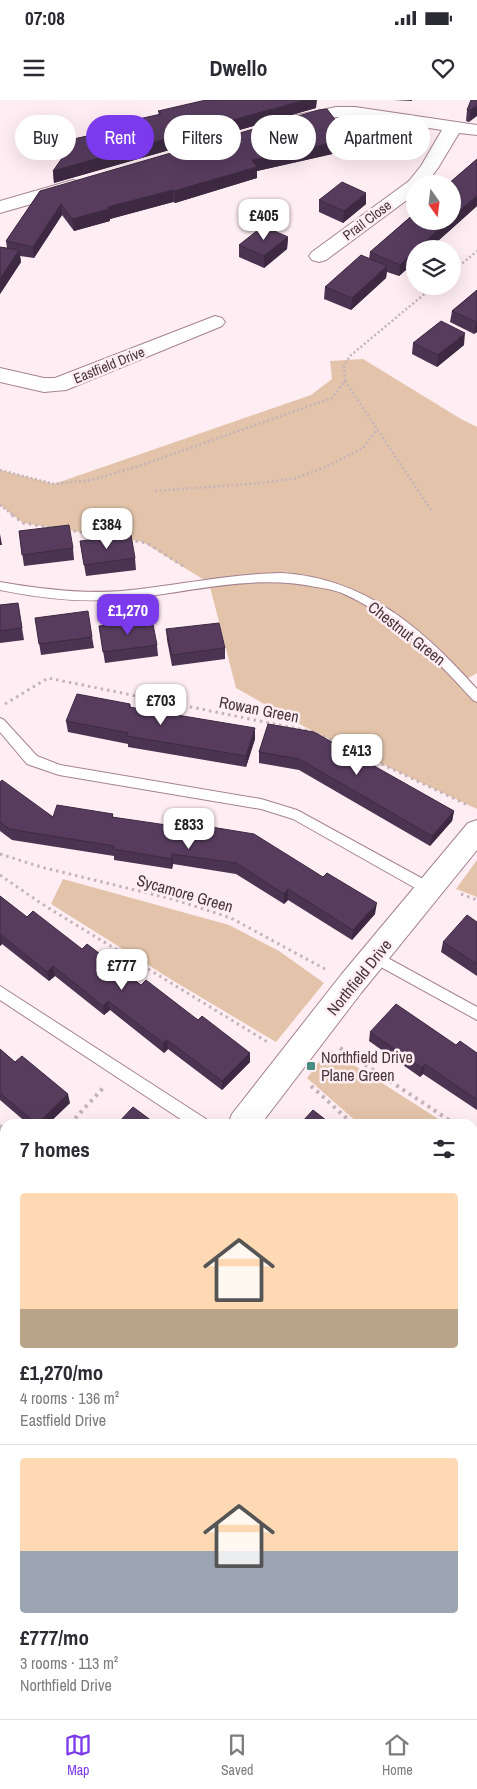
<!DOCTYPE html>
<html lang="en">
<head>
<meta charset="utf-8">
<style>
  body { margin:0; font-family:"Archivo Narrow",sans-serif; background:#f7f7f7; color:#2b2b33; height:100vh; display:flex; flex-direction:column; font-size:19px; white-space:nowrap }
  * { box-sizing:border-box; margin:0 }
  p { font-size:16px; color:#7c7c81 }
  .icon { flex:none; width:28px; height:28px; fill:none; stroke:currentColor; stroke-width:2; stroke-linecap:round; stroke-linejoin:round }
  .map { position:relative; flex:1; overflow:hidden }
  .sheet { position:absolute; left:0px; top:1019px; width:478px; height:601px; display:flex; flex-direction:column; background:#fff; border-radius:15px 15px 0 0; box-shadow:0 5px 20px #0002 }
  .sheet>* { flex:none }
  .banner { position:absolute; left:15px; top:15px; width:448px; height:45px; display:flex; gap:10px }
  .needle { width:32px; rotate:166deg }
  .tools { position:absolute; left:406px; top:75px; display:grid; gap:10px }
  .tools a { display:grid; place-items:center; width:55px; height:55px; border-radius:50%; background:#fff; box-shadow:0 5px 20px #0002; font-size:25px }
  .price { position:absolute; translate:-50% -42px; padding:0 11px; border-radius:10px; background:#fff; color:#222; font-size:16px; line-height:32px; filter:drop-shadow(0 1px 2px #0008) }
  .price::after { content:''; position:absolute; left:50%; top:30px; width:15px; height:11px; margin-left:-8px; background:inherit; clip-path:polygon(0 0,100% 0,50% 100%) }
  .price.on { background:#7c3aed; color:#fff }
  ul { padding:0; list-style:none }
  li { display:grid; align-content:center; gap:10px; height:265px; padding:0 20px }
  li+li { border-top:1px solid #e1e1e2 }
  li span { display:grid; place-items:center; height:155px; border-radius:5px; color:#555 }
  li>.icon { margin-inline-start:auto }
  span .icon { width:90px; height:90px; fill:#fffc; stroke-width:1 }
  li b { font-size:21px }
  h2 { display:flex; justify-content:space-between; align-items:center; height:60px; padding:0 20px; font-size:21px }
  .tag { padding:0 18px; border-radius:22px; background:#fff; box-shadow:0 5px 20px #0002; font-size:18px; line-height:45px }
  .tag.on { background:#7c3aed; color:#fff }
  .status { display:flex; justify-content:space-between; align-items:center; height:35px; padding:0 25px; background:#fff; direction:ltr }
  .status svg { height:14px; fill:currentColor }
  header { display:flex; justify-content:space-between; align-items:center; height:65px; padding:0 20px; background:#fff; font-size:22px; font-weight:800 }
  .tabs { display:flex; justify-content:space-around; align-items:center; height:70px; border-top:1px solid #e1e1e2; background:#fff; font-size:14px; color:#7c7c81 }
  .tabs a { display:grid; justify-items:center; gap:2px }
  .tabs .on { color:#7c3aed }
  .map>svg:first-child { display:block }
  .green { fill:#e3c4aa }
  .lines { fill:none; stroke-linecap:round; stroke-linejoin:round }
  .service-casing { stroke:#a78290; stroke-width:2 }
  .minor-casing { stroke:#a78290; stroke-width:2 }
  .path-far2 { stroke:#c4b3b9; stroke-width:2.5; stroke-dasharray:2 2.5; stroke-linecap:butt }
  .path-far1 { stroke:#c4b3b9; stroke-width:3; stroke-dasharray:2.5 4; stroke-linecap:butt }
  .path { stroke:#c4b3b9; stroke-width:4; stroke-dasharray:3 4.5; stroke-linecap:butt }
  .service { fill:#fff; fill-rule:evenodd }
  .minor { fill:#fff; fill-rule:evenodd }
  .rail-casing { stroke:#ab9aa0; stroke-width:6 }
  .rail { stroke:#feedf3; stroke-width:4.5; stroke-dasharray:14; stroke-linecap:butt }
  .wall { fill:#4b3451 }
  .shaded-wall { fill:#3d2a42 }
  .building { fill:#573c5e; stroke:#3d2a42 }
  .poi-dot { fill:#478c81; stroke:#feedf3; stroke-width:2 }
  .labels { text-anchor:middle; stroke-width:5; stroke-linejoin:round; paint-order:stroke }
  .far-street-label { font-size:14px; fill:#46363c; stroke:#feedf3 }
  .street-label { font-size:16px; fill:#46363c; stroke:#feedf3 }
  .poi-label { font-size:16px; fill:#46363c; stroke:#feedf3; text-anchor:start }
</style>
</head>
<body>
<div class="status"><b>07:08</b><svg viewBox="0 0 49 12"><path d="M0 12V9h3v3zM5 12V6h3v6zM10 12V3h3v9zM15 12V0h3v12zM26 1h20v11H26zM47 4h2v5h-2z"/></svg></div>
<header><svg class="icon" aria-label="menu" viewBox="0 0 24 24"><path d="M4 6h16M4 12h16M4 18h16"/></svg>Dwello<svg class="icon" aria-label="heart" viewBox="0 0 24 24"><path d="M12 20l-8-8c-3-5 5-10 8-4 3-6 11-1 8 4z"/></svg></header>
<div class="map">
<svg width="477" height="1619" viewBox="0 0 477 1619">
  <rect width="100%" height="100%" fill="#feedf3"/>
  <g class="green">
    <polygon points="363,259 461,319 477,327 477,573 463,581 477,597 477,709 314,632 236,588 209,483 143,442 23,423 0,405 0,370 54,384 311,295 332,279 330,261"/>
    <polygon points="477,760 477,797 456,789"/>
    <polygon points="63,779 229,825 279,851 324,883 276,942 172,880 51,804"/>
    <polygon points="329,949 446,1024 359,1024 307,978"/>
    <polygon points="0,1026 5,1029 5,1095 3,1097 0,1096"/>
    <polygon points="472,1040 477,1042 477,1128 473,1124"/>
  </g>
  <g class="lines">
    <defs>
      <g id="service">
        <path d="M281 473C366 478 423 529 477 589V602L473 600C435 558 394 516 342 493 334 490 324 488 316 487 250 473 186 494 121 499 80 503 40 498 0 490V482C40 489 81 494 122 491 175 486 227 474 281 473Z"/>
        <polygon points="0,618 4,620 37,656 60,665 261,699 297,710 434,785 436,789 434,793 429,795 424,793 293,719 261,709 59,675 27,664 0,632"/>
        <polygon points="375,851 477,907 477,920 370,861 368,857 370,853"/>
        <polygon points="0,886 206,1019 208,1024 188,1024 0,900"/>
        <polygon points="472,1245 477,1247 477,1264 472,1262"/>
      </g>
      <g id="minor">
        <polygon points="336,7 355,7 477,25 477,35 459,33 438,68 426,84 415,84 415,94 326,160 319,162 312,160 309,156 312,152 409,81 421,66 442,30 355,17 336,17 294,26 288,25 285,21 288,17"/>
        <polygon points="73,80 80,82 82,86 80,90 0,113 0,101"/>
        <polygon points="215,216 222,218 225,222 222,226 66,290 44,292 0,282 0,268 44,278 55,278"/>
        <polygon points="477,720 477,750 361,893 261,1024 228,1024 232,1014 341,875 468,723"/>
        <polygon points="5,1291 5,1329 0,1331 0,1293"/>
      </g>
    </defs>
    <use href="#service" class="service-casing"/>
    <use href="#minor" class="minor-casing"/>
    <g class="path-far2">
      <polyline points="452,172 477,151"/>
      <polyline points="345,281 431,410"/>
      <polyline points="0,370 54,384 92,380 139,366 332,298 345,281 344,266 350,256 434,186"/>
      <polyline points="155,391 262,383 297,378 330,365 363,348 377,330"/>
      <polyline points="0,405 14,416"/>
    </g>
    <g class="path-far1">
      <polyline points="12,415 23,423 54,428"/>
      <polyline points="67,430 113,437"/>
      <polyline points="129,440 147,443 183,466"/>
      <polyline points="5,604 48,578 314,632 470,706"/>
      <polyline points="0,754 41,767 176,800 231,818 325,869"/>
      <polyline points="0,775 42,804 269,943"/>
      <polyline points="461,794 477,800"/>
    </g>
    <g class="path">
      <polyline points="340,948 455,1024"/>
      <polyline points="311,986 353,1024"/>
      <polyline points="70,1024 104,987"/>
      <polyline points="0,1026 5,1029"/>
      <polyline points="472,1034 477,1037"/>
      <polyline points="0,1100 5,1095"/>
      <polyline points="472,1131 477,1135"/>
      <polyline points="472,1224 477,1218"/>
      <polyline points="0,1500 5,1504"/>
      <polyline points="472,1542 477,1535"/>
      <polyline points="114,1615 117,1619"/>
      <polyline points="59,1619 60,1615"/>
      <polyline points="426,1619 429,1615"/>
    </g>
    <use href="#service" class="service"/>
    <use href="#minor" class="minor"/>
    <defs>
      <g id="rail">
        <polyline points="472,1599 477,1591"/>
        <polyline points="461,1619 463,1615"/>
      </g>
    </defs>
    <use href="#rail" class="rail-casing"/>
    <use href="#rail" class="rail"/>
  </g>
  <g class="wall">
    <polygon points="393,0 412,0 412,1"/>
    <polygon points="477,0 469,22 466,21 467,10"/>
    <polygon points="316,8 54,83 53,71 70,47 69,40 112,30 112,25 159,15 158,11"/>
    <polygon points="350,50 257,71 257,78 175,103 173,102 110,119 110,121 74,131 62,115 34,158 20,156 21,162 0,194 0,147 7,148 6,141 40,91"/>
    <polygon points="477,59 477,106 429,149 415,149 415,162 399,176 387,172 386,178 351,210 324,199 325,187 369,159 370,152"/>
    <polygon points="319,100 366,104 343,123 319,112"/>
    <polygon points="288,137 287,149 264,168 239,157 239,145"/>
    <polygon points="477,190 477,232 474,234 450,222 452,211"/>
    <polygon points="413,243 464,245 437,267 412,254"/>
    <polygon points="19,431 73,448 74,460 24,466"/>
    <polygon points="80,441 135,458 136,470 86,476"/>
    <polygon points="18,503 24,540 0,543 0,505"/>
    <polygon points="35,518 92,537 94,548 41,555"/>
    <polygon points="99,526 157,545 158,556 105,563"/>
    <polygon points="166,529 225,548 225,559 172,566 167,540"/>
    <polygon points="130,604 131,607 255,639 246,667 128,647 128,644 68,632 66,621"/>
    <polygon points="268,624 454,711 452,721 430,746 299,670 259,663 259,652"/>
    <polygon points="0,682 53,717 113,714 113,717 375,814 352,840 288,800 284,804 236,774 173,764 172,769 114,760 114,756 12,740 0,731"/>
    <polygon points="0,796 27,817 198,920 250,953 250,962 222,990 168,949 164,953 110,910 104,915 55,876 49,881 2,844 0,846"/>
    <polygon points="477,822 477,876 441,852 443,842"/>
    <polygon points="370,932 456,945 477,953 477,1010 423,974 420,977 369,941"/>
    <polygon points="0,949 15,962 70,1003 48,1024 28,1024 0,1000"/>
    <polygon points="477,1319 477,1409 475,1413 473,1412"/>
  </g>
  <g class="shaded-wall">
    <polygon points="304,0 317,0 316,8 54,83 53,71"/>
    <polygon points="477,5 477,16 469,22 471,10"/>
    <polygon points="350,39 350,50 257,71 257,78 175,103 174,91 252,60"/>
    <polygon points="173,90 173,102 110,119 110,121 74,131 72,119 108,107"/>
    <polygon points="366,93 366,104 343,123 344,111"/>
    <polygon points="477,96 477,106 429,149 417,149 448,121 452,121 452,117"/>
    <polygon points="61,104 62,115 34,158 33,147"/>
    <polygon points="288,137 287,149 264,168 264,156"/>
    <polygon points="19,150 21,162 0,194 0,179"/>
    <polygon points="415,151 415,162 399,176 400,165"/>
    <polygon points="387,166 386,178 351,210 352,198"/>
    <polygon points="476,222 477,222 477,232 474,234"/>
    <polygon points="465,233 464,245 437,267 438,255"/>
    <polygon points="0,434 2,445 0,445"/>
    <polygon points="255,628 255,639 246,667 246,656"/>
    <polygon points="454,711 452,721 430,746 432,736"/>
    <polygon points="172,754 173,764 172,769 171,759"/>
    <polygon points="288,789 288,800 284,804 284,794"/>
    <polygon points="377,803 375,814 352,840 353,830"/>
    <polygon points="0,834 2,844 0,846"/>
    <polygon points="53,866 55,876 49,881 47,872"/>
    <polygon points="108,901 110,910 104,915 103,906"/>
    <polygon points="167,940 168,949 164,953 163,943"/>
    <polygon points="250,953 250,962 222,990 222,981"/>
    <polygon points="425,964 423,974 420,977 422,968"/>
    <polygon points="68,994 70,1003 48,1024 37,1024"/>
    <polygon points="477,1150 477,1155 472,1160 472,1156"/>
    <polygon points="5,1230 5,1241 0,1246 0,1236"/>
    <polygon points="29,1615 32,1615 31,1619 28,1619"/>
  </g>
  <g class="building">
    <polygon points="206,0 304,0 53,71 72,44 69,40 115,30 112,25 161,14 158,11"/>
    <polygon points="471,0 477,0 477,5 471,10 467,10"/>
    <polygon points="327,9 350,39 252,60 257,67 174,91 173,90 108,107 109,109 72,119 61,104 33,147 6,141 40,91 319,10"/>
    <polygon points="477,59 477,96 452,117 452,84 448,84"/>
    <polygon points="342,82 366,93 344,111 319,100"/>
    <polygon points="415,113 415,121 448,121 417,149 415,149 415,151 400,165 370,152"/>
    <polygon points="263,126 288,137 264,156 239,145"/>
    <polygon points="0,147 19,150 0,179"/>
    <polygon points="361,155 387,166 352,198 325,187"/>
    <polygon points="477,190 477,222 476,222 452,211"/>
    <polygon points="441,221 465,233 438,255 413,243"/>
    <polygon points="69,425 73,448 22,455 19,431"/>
    <polygon points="131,435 135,458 84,465 80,441"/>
    <polygon points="18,503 22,528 0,531 0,505"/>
    <polygon points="88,511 92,537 39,544 35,518"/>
    <polygon points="152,519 157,545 103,552 99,526"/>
    <polygon points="219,523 225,548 172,555 166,529"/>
    <polygon points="77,594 130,604 129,607 255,628 246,656 127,636 128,633 66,621"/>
    <polygon points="268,624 314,632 454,711 432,736 299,659 259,652"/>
    <polygon points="2,680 53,717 57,705 113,714 112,717 180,727 181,722 254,734 323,777 327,773 377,803 353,830 288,789 284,794 236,763 172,754 171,759 113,749 114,746 9,729 0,722 0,682"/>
    <polygon points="0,796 27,817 33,811 82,849 87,844 141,885 146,880 198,920 202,916 250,953 222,981 167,940 163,943 108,901 103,906 53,866 47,872 0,834"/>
    <polygon points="467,815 477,822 477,864 443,842"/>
    <polygon points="396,904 456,945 460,941 477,953 477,1000 425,964 422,968 370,932"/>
    <polygon points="0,949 15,962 22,956 68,994 37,1024 0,993"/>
    <polygon points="133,1007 156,1024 117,1024"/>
    <polygon points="313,1010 331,1024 300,1024"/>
    <polygon points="472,1141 477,1145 477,1150 472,1156"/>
    <polygon points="5,1153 5,1230 0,1236 0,1159"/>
    <polygon points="472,1316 477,1319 477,1407 475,1406 472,1411"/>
    <polygon points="5,1420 5,1427 1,1424"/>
    <polygon points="0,1580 5,1580 5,1615 29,1615 28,1619 0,1619"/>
    <polygon points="151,1615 235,1615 239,1619 155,1619"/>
  </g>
  <rect class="poi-dot" x="306" y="961" width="10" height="10" rx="2.5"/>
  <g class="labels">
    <g class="far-street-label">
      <text transform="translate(367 120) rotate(-37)" y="5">Prail Close</text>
      <text transform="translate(109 265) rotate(-22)" y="5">Eastfield Drive</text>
    </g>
    <g class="street-label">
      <text transform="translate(407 533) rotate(38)" y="6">Chestnut Green</text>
      <text transform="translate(259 609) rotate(11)" y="6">Rowan Green</text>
      <text transform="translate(185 793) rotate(16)" y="6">Sycamore Green</text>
      <text transform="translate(359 877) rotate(-51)" y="6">Northfield Drive</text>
    </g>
    <g class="poi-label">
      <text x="321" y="963">Northfield Drive<tspan x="321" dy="18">Plane Green</tspan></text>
    </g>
  </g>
</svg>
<div class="tools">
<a><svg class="needle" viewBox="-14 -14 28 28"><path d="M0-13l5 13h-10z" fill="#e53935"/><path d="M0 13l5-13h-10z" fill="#7c7c81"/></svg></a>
<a><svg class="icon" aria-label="layers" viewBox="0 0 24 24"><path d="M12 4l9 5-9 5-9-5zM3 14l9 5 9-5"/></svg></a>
</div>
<b class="price" style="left:264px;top:141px">£405</b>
<b class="price" style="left:107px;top:450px">£384</b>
<b class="price on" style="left:128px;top:536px">£1,270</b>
<b class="price" style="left:161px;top:626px">£703</b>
<b class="price" style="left:357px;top:676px">£413</b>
<b class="price" style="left:189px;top:750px">£833</b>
<b class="price" style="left:122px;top:891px">£777</b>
<div class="banner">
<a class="tag">Buy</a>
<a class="tag on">Rent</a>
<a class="tag">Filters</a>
<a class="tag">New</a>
<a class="tag">Apartment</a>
</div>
<section class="sheet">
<h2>7 homes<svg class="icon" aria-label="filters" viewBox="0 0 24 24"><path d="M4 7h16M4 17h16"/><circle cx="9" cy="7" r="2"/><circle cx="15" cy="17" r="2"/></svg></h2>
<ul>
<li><span style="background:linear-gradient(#ffd9b3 75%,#b9a48a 0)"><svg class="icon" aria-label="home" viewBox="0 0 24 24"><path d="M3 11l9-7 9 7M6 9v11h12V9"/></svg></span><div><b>£1,270/mo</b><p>4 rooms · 136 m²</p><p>Eastfield Drive</p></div></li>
<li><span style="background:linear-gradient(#ffd9b3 60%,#9aa5b1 0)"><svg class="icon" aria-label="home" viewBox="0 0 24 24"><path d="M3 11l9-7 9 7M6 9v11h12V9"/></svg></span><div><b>£777/mo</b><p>3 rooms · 113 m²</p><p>Northfield Drive</p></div></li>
</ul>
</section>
</div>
<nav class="tabs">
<a class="on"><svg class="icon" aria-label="map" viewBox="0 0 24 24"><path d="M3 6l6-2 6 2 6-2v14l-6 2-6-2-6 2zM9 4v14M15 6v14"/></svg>Map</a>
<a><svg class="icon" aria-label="saved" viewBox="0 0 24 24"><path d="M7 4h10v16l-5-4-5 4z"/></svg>Saved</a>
<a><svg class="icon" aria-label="home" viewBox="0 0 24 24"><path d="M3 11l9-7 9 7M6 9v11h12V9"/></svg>Home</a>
</nav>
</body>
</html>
